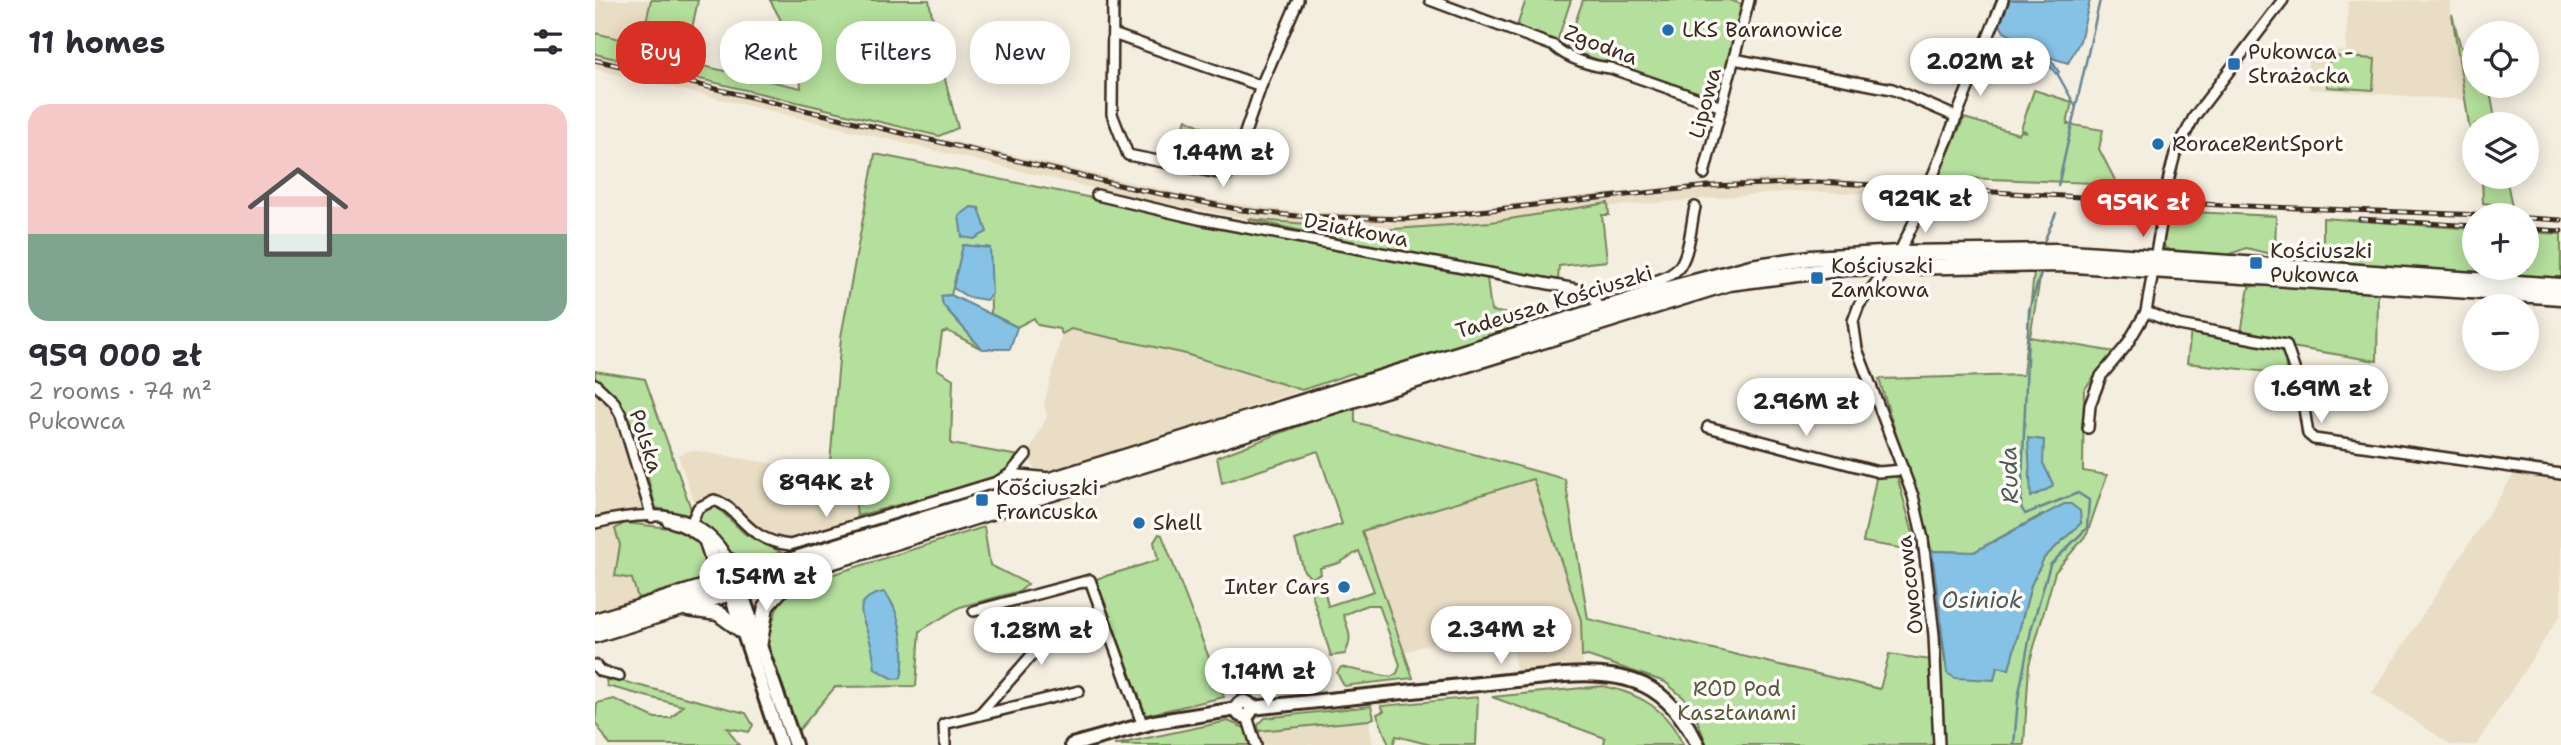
<!DOCTYPE html>
<html lang="en">
<head>
<meta charset="utf-8">
<style>
  body { margin:0; font-family:"Shantell Sans",sans-serif; background:#f7f7f7; color:#2b2b33; height:100vh; display:flex; flex-direction:column; font-size:26px; white-space:nowrap }
  * { box-sizing:border-box; margin:0 }
  p { font-size:23px; color:#7c7c81 }
  .icon { flex:none; width:38px; height:38px; fill:none; stroke:currentColor; stroke-width:2; stroke-linecap:round; stroke-linejoin:round }
  .map { position:relative; flex:1; overflow:hidden }
  .drawer { display:flex; flex-direction:column; background:#fff; width:595px }
  .drawer>* { flex:none }
  .hud { position:absolute; left:21px; top:21px; width:665px; height:63px; display:flex; gap:14px }
  .buttons { position:absolute; left:1867px; top:21px; display:grid; gap:14px }
  .buttons a { display:grid; place-items:center; width:77px; height:77px; border-radius:50%; background:#fff; box-shadow:0 4px 18px #0003; font-size:35px }
  .price { position:absolute; translate:-50% -60px; padding:0 16px; border-radius:24px; background:#fff; color:#222; font-size:23px; line-height:46px; filter:drop-shadow(0 2px 4px #0008) }
  .price::after { content:''; position:absolute; left:50%; top:42px; width:21px; height:16px; margin-left:-10px; background:inherit; clip-path:polygon(0 0,100% 0,50% 100%) }
  .price.on { background:#d93025; color:#fff }
  ul { padding:0; list-style:none }
  li { display:grid; align-content:center; gap:14px; height:371px; padding:0 28px }
  li+li { border-top:2px solid #e1e1e2 }
  li span { display:grid; place-items:center; height:217px; border-radius:21px; color:#555 }
  li>.icon { margin-inline-start:auto }
  span .icon { width:126px; height:126px; fill:#fffc; stroke-width:1 }
  li b { font-size:30px }
  h2 { display:flex; justify-content:space-between; align-items:center; height:84px; padding:0 28px; font-size:30px }
  .pill { padding:0 24px; border-radius:28px; background:#fff; box-shadow:0 4px 18px #0003; font-size:24px; line-height:63px }
  .pill.on { background:#d93025; color:#fff }
  main { display:flex; flex:1; min-height:0 }
  .map>svg:first-child { display:block }
  .built { fill:#e9ddc5 }
  .green { fill:#b4df9c; stroke:#78845d; stroke-width:2 }
  .water { fill:#85c2e5; stroke:#678595; stroke-width:2 }
  .lines { fill:none; stroke-linecap:round; stroke-linejoin:round }
  .stream { stroke:#678595; stroke-width:2.5 }
  .street-casing { stroke:#3b2a1e; stroke-width:14 }
  .secondary-casing { stroke:#3b2a1e; stroke-width:18 }
  .primary-casing { stroke:#3b2a1e; stroke-width:19 }
  .street { stroke:#fdfcf7; stroke-width:9 }
  .secondary { stroke:#fdfcf7; stroke-width:12 }
  .primary { stroke:#fdfcf7; stroke-width:14 }
  .rail-casing { stroke:#3b2a1e; stroke-width:5 }
  .rail { stroke:#fdfcf7; stroke-width:2.5; stroke-dasharray:8; stroke-linecap:butt }
  .poi-dot { fill:#1f6fb2; stroke:#fdfcf7; stroke-width:2.5 }
  .labels { text-anchor:middle; stroke-width:7; stroke-linejoin:round; paint-order:stroke }
  .poi-label { font-size:21px; fill:#3b2a1e; stroke:#fdfcf7; text-anchor:start }
  .street-label { font-size:21px; fill:#3b2a1e; stroke:#fdfcf7 }
  .park-label { font-size:21px; fill:#59573e; stroke:#fdfcf7 }
  .water-label { font-size:23px; font-style:italic; fill:#51585a; stroke:#fdfcf7 }
</style>
</head>
<body>
<main>
<section class="drawer">
<h2>11 homes<svg class="icon" aria-label="filters" viewBox="0 0 24 24"><path d="M4 7h16M4 17h16"/><circle cx="9" cy="7" r="2"/><circle cx="15" cy="17" r="2"/></svg></h2>
<ul>
<li><span style="background:linear-gradient(#f6c9c9 60%,#7fa58c 0)"><svg class="icon" aria-label="home" viewBox="0 0 24 24"><path d="M3 11l9-7 9 7M6 9v11h12V9"/></svg></span><div><b>959 000 zł</b><p>2 rooms · 74 m²</p><p>Pukowca</p></div></li>
</ul>
</section>
<div class="map">
<svg width="1966" height="745" viewBox="0 0 1966 745">
  <rect width="100%" height="100%" fill="#f4eee0"/>
  <filter id="ink" filterUnits="userSpaceOnUse"><feTurbulence type="fractalNoise" baseFrequency=".0143" numOctaves="2"/><feDisplacementMap in="SourceGraphic" scale="14" xChannelSelector="R" yChannelSelector="G"/><feConvolveMatrix kernelMatrix="1 2 1 2 8 2 1 2 1" color-interpolation-filters="sRGB"/></filter>
  <g filter="url(#ink)">
    <g class="built">
      <polygon points="0,0 56,0 46,44 0,33"/>
      <polygon points="1854,0 1871,100 1714,89 1712,49 1751,51 1753,1"/>
      <polygon points="0,54 112,84 512,177 610,199 694,211 812,215 1111,183 1186,178 1325,183 1323,196 1202,191 1012,207 896,222 786,230 739,228 653,219 526,195 0,69"/>
      <polygon points="475,329 587,353 707,390 455,473 441,472 433,454 452,417 449,404 467,334"/>
      <polygon points="0,391 16,407 47,506 42,515 20,529 43,598 0,612"/>
      <polygon points="96,450 258,477 262,516 196,541 167,533 127,497 112,496 100,505 83,455"/>
      <polygon points="1919,474 1966,481 1966,614 1881,745 1856,745 1777,693"/>
      <polygon points="936,475 986,620 988,669 922,678 917,640 860,636 807,653 766,531"/>
      <polygon points="774,720 778,745 666,745 662,731 672,727"/>
    </g>
    <g class="green">
      <path d="M56 0H103L90 62 206 88C206 55 191 29 175 0H334L347 68 363 128 344 136 0 54V33L46 44Z"/>
      <polygon points="931,0 976,0 962,42 922,26"/>
      <polygon points="988,0 1135,0 1149,5 1122,101 971,49"/>
      <polygon points="1857,14 1866,48 1879,44 1880,86 1894,86 1901,124 1880,124 1879,142 1874,125"/>
      <polygon points="1734,56 1780,59 1778,90 1732,87"/>
      <polygon points="1439,90 1477,102 1472,124 1508,130 1504,149 1522,184 1343,177 1369,118 1424,134 1426,131 1432,132 1426,129"/>
      <polygon points="591,119 611,129 601,167 577,163"/>
      <polygon points="280,154 892,278 896,311 950,320 767,378 758,373 707,390 587,353 476,329 467,334 464,329 443,325 439,318 422,327 396,314 395,248 369,245 356,295 347,296 348,305 387,349 353,331 347,333 342,369 358,379 356,444 424,456 406,477 262,516 258,478 234,475 246,337"/>
      <polygon points="1887,177 1911,177 1917,207 1888,203"/>
      <polygon points="1013,203 1014,215 1007,215 1012,261 964,266 963,281 800,252 653,219 786,230 896,222"/>
      <polygon points="1575,211 1681,216 1680,255 1651,248 1633,255 1575,250 1570,248 1567,241"/>
      <polygon points="1728,218 1879,229 1880,268 1932,268 1932,232 1966,234 1966,281 1714,262 1710,252 1728,244"/>
      <polygon points="1439,273 1446,273 1435,337 1519,352 1489,390 1488,471 1512,475 1492,534 1460,572 1434,665 1429,745 1348,745 1344,624 1350,662 1399,679 1402,667 1414,669 1436,585 1449,558 1486,523 1446,515 1379,552 1337,551 1284,379 1428,375"/>
      <polygon points="1668,284 1783,290 1782,361 1690,346 1691,374 1592,363 1596,330 1646,333 1654,287"/>
      <path d="M0 371 50 379 96 509 94 515 61 508C48 465 41 403 0 378Z"/>
      <path d="M760 405V422L970 479 993 619 1285 689 1294 654 1336 660 1340 745H1112L1095 703 1070 682 993 656 987 657 986 620 938 479 767 531 818 678 749 686 742 673 746 667 796 677 802 673 805 665 784 605H772L748 615C754 630 758 639 750 654L736 656 715 588 728 584 733 606 779 591 764 551 744 563 725 568 726 574 716 578 709 571 700 540 747 524 723 451 627 483 622 457Z"/>
      <polygon points="1282,474 1302,476 1323,551 1268,542"/>
      <polygon points="112,506 122,507 150,534 186,552 151,563 138,559 133,549 105,521 106,513"/>
      <polygon points="30,523 84,529 108,542 116,564 108,579 43,598 37,579 20,576 25,545 20,529"/>
      <polygon points="389,527 395,565 433,584 425,591 365,607 325,631 321,686 240,687 199,736 171,644 182,608 194,588"/>
      <polygon points="564,534 567,535 629,697 551,715 501,579 563,560 559,542"/>
      <polygon points="11,677 151,713 158,725 154,732 132,728 144,745 15,745 0,722 2,703 19,699 60,718 76,718 88,706 12,686"/>
      <path d="M1008 686C1046 694 1072 709 1088 745H1009L1010 738 897 697Z"/>
      <polygon points="883,697 881,745 836,745 801,736 798,745 794,745 782,714 789,711 786,706"/>
      <polygon points="776,706 779,718 774,720 664,731 663,725 670,718"/>
      <polygon points="633,721 652,729 656,745 519,745"/>
    </g>
    <g class="water">
      <polygon points="1415,0 1495,0 1485,41 1473,63 1454,57 1464,72 1461,74 1442,49 1409,32 1405,25"/>
      <polygon points="376,207 384,208 392,232 379,239 367,237 364,216"/>
      <polygon points="368,245 395,248 397,294 391,300 373,297 358,288"/>
      <polygon points="356,295 422,327 415,349 387,349 348,305 346,296"/>
      <polygon points="1433,438 1449,440 1448,463 1458,484 1457,487 1436,497"/>
      <polygon points="1469,504 1476,504 1485,511 1486,523 1449,558 1436,585 1414,669 1402,667 1399,680 1360,678 1352,673 1337,551 1379,552"/>
      <path d="M289 592C306 609 312 656 306 678L299 679 280 669C279 660 278 650 275 641 269 617 253 600 289 592Z"/>
    </g>
    <g class="lines">
      <g class="stream">
        <polyline points="1462,73 1481,107"/>
        <polyline points="1463,186 1505,0"/>
        <polyline points="1448,244 1461,213"/>
        <polyline points="1419,745 1423,699 1436,630 1455,565 1492,528 1494,500 1483,493 1430,514 1426,507 1434,310 1446,273"/>
      </g>
      <defs>
        <g id="street">
          <polyline points="518,0 517,114 533,155 633,175 637,171 666,86 703,0"/>
          <path d="M835 0 959 46C973 59 997 66 1015 68L1127 107"/>
          <polyline points="518,34 666,86"/>
          <polyline points="1139,59 1297,89 1362,117"/>
          <polyline points="1109,174 1154,0"/>
          <polyline points="502,195 604,219 986,290 997,296 1005,310"/>
          <path d="M997 296C1017 290 1073 285 1085 266 1095 251 1096 224 1100 207"/>
          <polyline points="1551,312 1584,325 1691,345 1706,389 1713,434 1719,439 1966,474"/>
          <polyline points="0,384 19,402 26,415 57,517"/>
          <polyline points="1113,427 1283,472 1309,470"/>
          <polyline points="1493,428 1495,405 1506,376 1531,346 1551,312 1574,177 1580,154 1599,117 1688,0"/>
          <polyline points="415,474 455,478"/>
          <path d="M72 521C106 530 119 548 131 579"/>
          <path d="M0 523C54 510 109 508 136 565"/>
          <path d="M94 528 103 508 119 500C147 509 149 540 195 545L402 482 415 474 431 455"/>
          <polyline points="379,611 495,580 548,726"/>
          <polyline points="0,665 5,671 24,676"/>
          <polyline points="384,715 459,630 508,617"/>
          <polyline points="652,716 661,745"/>
          <polyline points="350,745 349,724 484,691"/>
          <polyline points="1344,745 1339,635 1328,539 1318,496 1262,349 1258,321 1264,305 1304,253 1321,218 1408,0"/>
        </g>
        <g id="secondary">
          <polyline points="143,583 200,745"/>
          <polyline points="133,586 186,745"/>
          <circle cx="649" cy="709" r="7"/>
          <path d="M657 708 969 675C1034 670 1073 684 1103 745"/>
          <polyline points="477,745 559,722 642,709"/>
        </g>
        <g id="primary">
          <polyline points="134,561 158,571"/>
          <path d="M110 586C121 569 119 561 112 542"/>
          <polyline points="93,609 123,613 149,632"/>
          <polyline points="0,621 1069,290 1156,267 1215,258 1304,253 1461,251 1966,286"/>
          <polyline points="0,635 1134,283 1251,268 1464,264 1966,297"/>
          <polyline points="164,647 171,606 198,576"/>
        </g>
      </defs>
      <use href="#street" class="street-casing"/>
      <use href="#secondary" class="secondary-casing"/>
      <use href="#primary" class="primary-casing"/>
      <use href="#street" class="street"/>
      <use href="#secondary" class="secondary"/>
      <use href="#primary" class="primary"/>
      <defs>
        <g id="rail">
          <polyline points="0,60 541,189 647,210 701,216 812,219 1114,186 1224,182 1625,205 1887,215"/>
          <polyline points="1932,218 1966,220"/>
          <polyline points="1765,219 1880,226"/>
          <polyline points="1932,229 1966,231"/>
        </g>
      </defs>
      <use href="#rail" class="rail-casing"/>
      <use href="#rail" class="rail"/>
    </g>
  </g>
  <g class="poi-dot">
    <circle cx="1073" cy="30" r="7"/>
    <rect x="1632" y="57" width="14" height="14" rx="3.5"/>
    <circle cx="1563" cy="144" r="7"/>
    <rect x="1654" y="256" width="14" height="14" rx="3.5"/>
    <rect x="1215" y="271" width="14" height="14" rx="3.5"/>
    <rect x="380" y="493" width="14" height="14" rx="3.5"/>
    <circle cx="544" cy="523" r="7"/>
    <circle cx="749" cy="587" r="7"/>
  </g>
  <g class="labels">
    <g class="poi-label">
      <text x="1087" y="37">LKS Baranowice</text>
      <text x="1653" y="59">Pukowca -<tspan x="1653" dy="24">Strażacka</tspan></text>
      <text x="1577" y="151">RoraceRentSport</text>
      <text x="1675" y="258">Kościuszki<tspan x="1675" dy="24">Pukowca</tspan></text>
      <text x="1236" y="273">Kościuszki<tspan x="1236" dy="24">Zamkowa</tspan></text>
      <text x="401" y="495">Kościuszki<tspan x="401" dy="24">Francuska</tspan></text>
      <text x="558" y="530">Shell</text>
      <text x="735" y="594" text-anchor="end">Inter Cars</text>
    </g>
    <g class="street-label">
      <text transform="translate(1006 45) rotate(21)" y="7">Zgodna</text>
      <text transform="translate(1110 103) rotate(-75)" y="7">Lipowa</text>
      <text transform="translate(761 230) rotate(11)" y="7">Działkowa</text>
      <text transform="translate(959 302) rotate(-17)" y="7">Tadeusza Kościuszki</text>
      <text transform="translate(51 441) rotate(72)" y="7">Polska</text>
      <text transform="translate(1315 585) rotate(-97)" y="7">Owocowa</text>
    </g>
    <g class="park-label">
      <text x="1142" y="696">ROD Pod<tspan x="1142" dy="24">Kasztanami</tspan></text>
    </g>
    <g class="water-label">
      <text transform="translate(1414 475) rotate(-92)" y="8">Ruda</text>
      <text x="1387" y="608">Osiniok</text>
    </g>
  </g>
</svg>
<div class="buttons">
<a><svg class="icon" aria-label="locate" viewBox="0 0 24 24"><circle cx="12" cy="12" r="6"/><path d="M12 2v4M12 18v4M2 12h4M18 12h4"/></svg></a>
<a><svg class="icon" aria-label="layers" viewBox="0 0 24 24"><path d="M12 4l9 5-9 5-9-5zM3 14l9 5 9-5"/></svg></a>
<a>+</a>
<a>−</a>
</div>
<b class="price" style="left:1385px;top:98px">2.02M zł</b>
<b class="price" style="left:628px;top:189px">1.44M zł</b>
<b class="price" style="left:1330px;top:235px">929K zł</b>
<b class="price on" style="left:1548px;top:239px">959K zł</b>
<b class="price" style="left:1726px;top:425px">1.69M zł</b>
<b class="price" style="left:1211px;top:438px">2.96M zł</b>
<b class="price" style="left:231px;top:519px">894K zł</b>
<b class="price" style="left:171px;top:613px">1.54M zł</b>
<b class="price" style="left:906px;top:666px">2.34M zł</b>
<b class="price" style="left:446px;top:667px">1.28M zł</b>
<b class="price" style="left:673px;top:708px">1.14M zł</b>
<div class="hud">
<a class="pill on">Buy</a>
<a class="pill">Rent</a>
<a class="pill">Filters</a>
<a class="pill">New</a>
</div>
</div>
</main>
</body>
</html>
